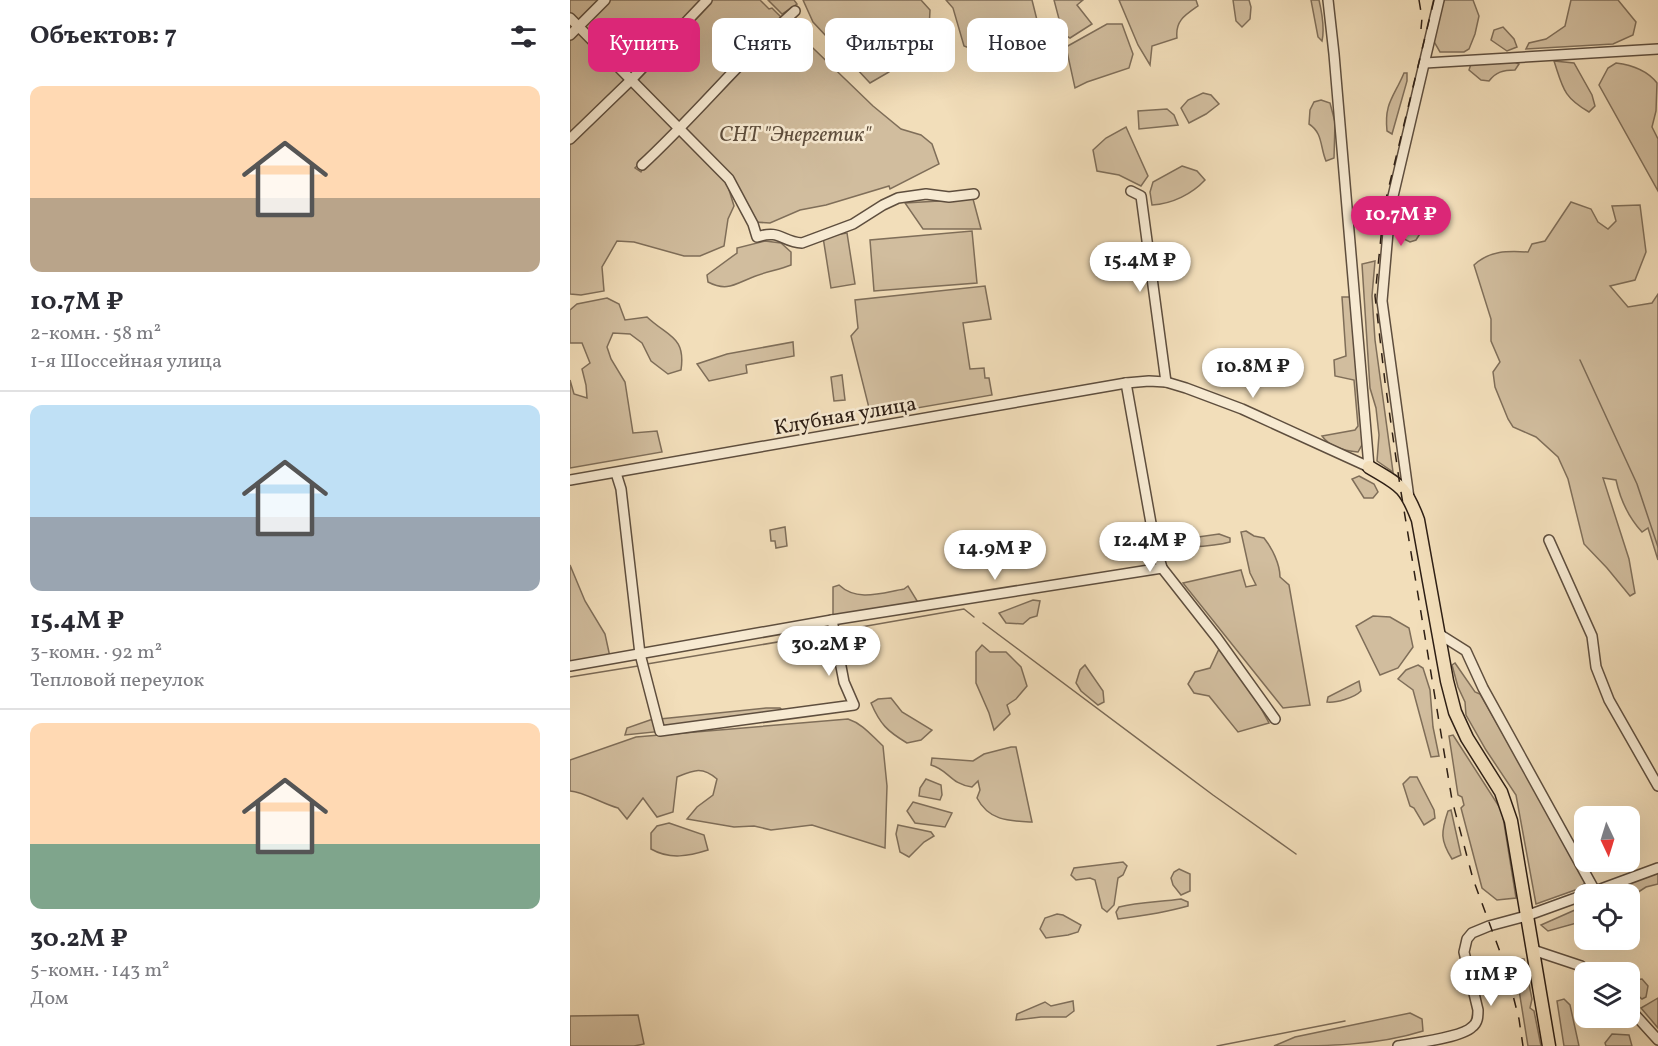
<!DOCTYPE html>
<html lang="ru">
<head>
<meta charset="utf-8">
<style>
  body { margin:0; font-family:Vollkorn,serif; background:#f7f7f7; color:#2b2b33; height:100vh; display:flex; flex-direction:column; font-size:22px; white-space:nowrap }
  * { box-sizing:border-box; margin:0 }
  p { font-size:20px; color:#7c7c81 }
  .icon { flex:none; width:33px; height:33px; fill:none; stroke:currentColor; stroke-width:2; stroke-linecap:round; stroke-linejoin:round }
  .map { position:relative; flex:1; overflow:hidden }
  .sheet { display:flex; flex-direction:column; background:#fff; width:570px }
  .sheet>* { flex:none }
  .hud { position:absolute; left:18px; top:18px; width:570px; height:54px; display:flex; gap:12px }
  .needle { width:39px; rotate:176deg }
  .buttons { position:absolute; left:1004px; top:806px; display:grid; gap:12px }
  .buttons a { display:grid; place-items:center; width:66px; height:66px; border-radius:12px; background:#fff; box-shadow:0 6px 24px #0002; font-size:30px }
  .price { position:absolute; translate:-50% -51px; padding:0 14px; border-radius:21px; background:#fff; color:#222; font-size:20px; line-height:39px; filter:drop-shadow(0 2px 3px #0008) }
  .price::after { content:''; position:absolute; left:50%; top:36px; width:18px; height:14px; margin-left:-9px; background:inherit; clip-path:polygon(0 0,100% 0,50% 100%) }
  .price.selected { background:#db2777; color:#fff }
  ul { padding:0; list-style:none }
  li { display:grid; align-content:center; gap:12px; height:318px; padding:0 30px }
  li+li { border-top:2px solid #e1e1e2 }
  li span { display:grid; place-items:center; height:186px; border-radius:12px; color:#555 }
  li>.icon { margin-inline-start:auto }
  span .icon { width:108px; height:108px; fill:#fffc; stroke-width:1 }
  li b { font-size:26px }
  h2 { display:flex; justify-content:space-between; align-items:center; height:72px; padding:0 30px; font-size:26px }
  .pill { padding:0 21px; border-radius:12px; background:#fff; box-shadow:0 6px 24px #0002; font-size:21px; line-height:54px }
  .pill.selected { background:#db2777; color:#fff }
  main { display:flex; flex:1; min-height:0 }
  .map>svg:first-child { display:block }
  .green { fill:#d1bd9e; stroke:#7f6e59; stroke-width:1.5 }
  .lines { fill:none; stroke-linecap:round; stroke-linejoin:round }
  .stream { stroke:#7b6a56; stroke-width:1.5 }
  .minor-casing { stroke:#5e4e3e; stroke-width:12 }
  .major-casing { stroke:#2d1e14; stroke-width:15 }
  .minor { stroke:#f7ead2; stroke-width:9 }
  .major { stroke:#f2deba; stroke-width:12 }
  .rail { stroke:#2d1e14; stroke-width:1.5; stroke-dasharray:10 10; stroke-linecap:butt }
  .labels { text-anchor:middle; stroke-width:5; stroke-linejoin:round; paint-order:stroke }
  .park-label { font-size:21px; font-style:italic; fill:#5e4e3d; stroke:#f7ead2 }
  .street-label { font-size:21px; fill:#2d1e14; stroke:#f7ead2 }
</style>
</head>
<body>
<main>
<section class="sheet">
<h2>Объектов: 7<svg class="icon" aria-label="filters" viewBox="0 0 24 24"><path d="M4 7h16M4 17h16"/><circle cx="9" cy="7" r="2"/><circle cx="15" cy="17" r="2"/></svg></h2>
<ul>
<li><span style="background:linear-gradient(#ffd9b3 60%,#b9a48a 0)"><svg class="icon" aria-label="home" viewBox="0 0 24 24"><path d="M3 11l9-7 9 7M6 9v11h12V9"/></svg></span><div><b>10.7M ₽</b><p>2-комн. · 58 m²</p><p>1-я Шоссейная улица</p></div></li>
<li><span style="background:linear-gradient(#bfe0f5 60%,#9aa5b1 0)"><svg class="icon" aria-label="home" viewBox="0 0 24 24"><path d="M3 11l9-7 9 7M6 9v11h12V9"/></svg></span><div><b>15.4M ₽</b><p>3-комн. · 92 m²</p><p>Тепловой переулок</p></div></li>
<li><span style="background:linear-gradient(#ffd9b3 65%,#7fa58c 0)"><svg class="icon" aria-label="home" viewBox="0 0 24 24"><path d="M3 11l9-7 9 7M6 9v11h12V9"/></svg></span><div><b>30.2M ₽</b><p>5-комн. · 143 m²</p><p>Дом</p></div></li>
</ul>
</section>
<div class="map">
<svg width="1088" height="1046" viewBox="0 0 1088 1046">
  <rect width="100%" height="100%" fill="#f2deba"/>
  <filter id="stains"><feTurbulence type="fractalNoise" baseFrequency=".00333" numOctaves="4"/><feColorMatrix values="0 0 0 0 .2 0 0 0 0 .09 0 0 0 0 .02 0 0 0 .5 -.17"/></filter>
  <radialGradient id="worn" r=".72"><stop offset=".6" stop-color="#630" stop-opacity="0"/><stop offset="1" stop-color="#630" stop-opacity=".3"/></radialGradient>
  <g class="green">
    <polygon points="0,0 32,0 8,24 0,16"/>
    <polygon points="39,0 134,0 60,77 12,27"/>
    <polygon points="140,0 190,0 199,9 202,8 213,19 109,126 65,81"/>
    <polygon points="198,0 224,0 227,4 212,14"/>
    <polygon points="233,0 351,0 360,10 359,30 337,49 322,54 319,72 300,83 243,22"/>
    <polygon points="376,0 462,0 471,36 442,43 427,59 394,46 383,8"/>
    <polygon points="484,0 513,0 507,5 522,24 500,38 493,34"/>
    <path d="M549 0H626L628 6C615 15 605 21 607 38L582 46 580 65 568 45Z"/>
    <polygon points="663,0 679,0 681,7 680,19 672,27 666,21"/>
    <path d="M741 0H749C752 13 755 28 752 41L748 37Z"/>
    <polygon points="874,0 903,0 909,16 905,34 899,49 894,52 870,52 863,40"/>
    <polygon points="1001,0 1048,0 1066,22 1063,35 1043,44 956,49 959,43 976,39 995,26"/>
    <polygon points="217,23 303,106 331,129 351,135 362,144 369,164 320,189 319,186 256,205 230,210 200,223 184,222 162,178 114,130 195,42"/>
    <polygon points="537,24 552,24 563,54 559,68 517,82 505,88 496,47"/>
    <polygon points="933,27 944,39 947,47 937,51 921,40 924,30"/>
    <polygon points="8,31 57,80 0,135 0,38"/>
    <path d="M942 61 949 64 945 70C933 70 926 72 919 81L911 80 899 70 901 64Z"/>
    <path d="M984 61 1004 63 1022 95 1025 106 1019 112C993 97 993 88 984 61Z"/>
    <path d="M1046 63C1062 65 1077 70 1087 83L1086 111 1082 127 1088 139V191L1029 85 1038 68Z"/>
    <path d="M834 73H837V81L822 134 817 131C814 103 824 97 834 73Z"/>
    <polygon points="61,84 105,130 65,168 71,172 74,166 110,134 156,180 164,206 158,219 154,246 130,256 114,256 64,242 47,241 32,267 34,291 11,295 0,294 0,141"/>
    <polygon points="633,93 641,95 649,104 636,114 619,123 611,108 618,100"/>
    <path d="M751 100 760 103 765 122 764 158 756 161C750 147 753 133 739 124L740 110 744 102Z"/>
    <polygon points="597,109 604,115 608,125 569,129 568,111"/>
    <polygon points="556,127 578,176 571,186 549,175 527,171 523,150 536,138"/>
    <path d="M612 166 627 171 635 180C622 194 602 204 582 205L580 192 583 182Z"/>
    <polygon points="403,199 411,229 353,229 335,203"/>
    <path d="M1001 202 1021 209 1028 222 1038 229 1046 221 1042 206 1070 205 1076 252 1065 280 1040 286 1058 307 1082 303 1088 294V560L1078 528 1072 532C1059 518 1050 498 1046 480L1033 478 1059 559 1065 593 1060 596 1037 568 1014 544 998 479 988 457 966 437 943 427 938 419 925 387 923 372 930 362 921 341V319L904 265C920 250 938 251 958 252L962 244 975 241Z"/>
    <path d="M833 205H841C844 216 850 222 851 232L846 240 840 242 834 239 831 226 826 222 824 216Z"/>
    <polygon points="402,231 407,283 304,291 300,240"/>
    <polygon points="277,233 285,284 261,288 253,237"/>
    <path d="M195 241 211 243 221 252V265C208 270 195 272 183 277 165 284 157 292 138 282L137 275 167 253V248Z"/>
    <polygon points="805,261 802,296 805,340 823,472 807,461 809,435 806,408 800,388 792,264"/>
    <polygon points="415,286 421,319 393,323 400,369 414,368 415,378 419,378 422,395 301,416 281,336 288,328 285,300"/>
    <path d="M772 297H780L793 443 788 452C775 451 760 447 752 436L785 430 788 426 784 380 765 376 764 360 776 356Z"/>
    <path d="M37 298 49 304 55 320 77 317C98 337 116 336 111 370L98 374 81 361 72 343 60 334 43 333 37 347 41 359 55 382 63 433 87 431 92 452 0 468V380L4 394 17 398 16 385 12 369 20 363 12 343H0V310L7 304Z"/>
    <polygon points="223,342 224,356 176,365 177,373 139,381 127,364 157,354"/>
    <polygon points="272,375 275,400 264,401 261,377"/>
    <polygon points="789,476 804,484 808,492 803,498 794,498 782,479"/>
    <polygon points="215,527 217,546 206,548 205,541 201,541 200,530"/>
    <path d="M676 531 684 536 694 538C702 548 710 564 710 577L719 585 740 705 713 708 613 583 671 570 676 587 686 585 680 573 671 532Z"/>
    <path d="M649 534 660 538V542C639 548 617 546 596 549L590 545 593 542Z"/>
    <polygon points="0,565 15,601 35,634 40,657 0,663"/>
    <path d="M269 585C287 602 311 593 334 589L338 586 349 604 263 618V587Z"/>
    <polygon points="463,600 470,601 467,616 460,618 453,624 436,623 429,613"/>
    <polygon points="803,616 820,617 839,628 843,647 828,668 810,675 786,626"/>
    <polygon points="412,645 420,652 436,652 451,667 457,686 446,699 437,705 440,714 424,730 419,713 406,683 406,652"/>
    <polygon points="649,649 678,685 699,723 668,732 639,696 624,693 618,684 625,672 640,668"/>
    <polygon points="885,663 905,692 910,694 1017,881 1008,889 966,904 946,795 916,750 896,715 895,702 888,687 882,665"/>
    <polygon points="515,665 533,691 534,702 528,705 511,691 506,683 510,670"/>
    <polygon points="848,665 853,668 860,690 863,727 869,756 861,757 843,690 828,679 836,670"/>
    <path d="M789 681 791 691C784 698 766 703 757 702L758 697Z"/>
    <path d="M321 698 332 712 362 730 351 740 337 743C317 731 310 724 301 703L308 699Z"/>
    <polygon points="196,708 210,708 220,718 55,735 57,728 80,720"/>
    <path d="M278 719C293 724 301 735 313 746L317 786 315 848 242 825 201 830 184 826 164 827 117 819 127 807 143 795 147 779C132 766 124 770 107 777L103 812 87 817 73 798 57 819 48 808C33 804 14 792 0 791V760L66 737Z"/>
    <polygon points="883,735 932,811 946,898 927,900 912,888 891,808 894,805 892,797 888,795 879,736"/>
    <path d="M441 747H446L462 822C439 821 419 821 407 798L410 790 408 781 402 787C380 784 379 770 361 765L362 758 403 761 414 754Z"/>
    <polygon points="840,777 847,777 864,810 865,818 854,825 844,808 840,806 833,784"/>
    <polygon points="356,779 371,785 372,795 370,800 349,796 350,788"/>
    <polygon points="343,802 382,813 375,827 345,823 337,811"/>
    <path d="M881 810 891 855 882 859C870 840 871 832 878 811Z"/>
    <path d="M99 823 134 835 138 850C119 856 100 860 81 849V833L87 826Z"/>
    <polygon points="328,825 361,832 364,836 354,842 339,857 330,852 326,834"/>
    <polygon points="553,862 557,866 553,875 548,878 544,905 537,912 532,908 525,880 520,878 506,880 501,875 504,868"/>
    <polygon points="609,869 620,874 620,891 611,895 603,885 601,878 604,872"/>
    <polygon points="1088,873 1088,884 1076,887 1059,898 1059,894 1030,894"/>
    <path d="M611 899 618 902V906C594 913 572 916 548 919L546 912 549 907C569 902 591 902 611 899Z"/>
    <polygon points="1014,906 1014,921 978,931 971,925"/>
    <polygon points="487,914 493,915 511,925 508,932 498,935 476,938 470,929 475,918"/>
    <polygon points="944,959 954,959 962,999 960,1008 964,1011 971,1046 958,1046"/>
    <polygon points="1072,979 1078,986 1076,997 1072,999 1059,988 1059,983 1063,980"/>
    <polygon points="1088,998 1088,1028 1071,1008"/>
    <polygon points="994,999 1000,1005 1009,1046 994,1046 987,1001"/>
    <polygon points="503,1001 504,1011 496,1017 471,1017 446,1020 447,1014 475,1002 481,1006"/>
    <path d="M840 1013 852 1019 853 1031C806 1046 754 1046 704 1046L725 1037Z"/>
    <polygon points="68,1015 74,1044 64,1046 0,1046 0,1016"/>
    <polygon points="1042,1034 1059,1035 1062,1046 1036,1046 1035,1043"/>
  </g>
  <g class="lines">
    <g class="stream">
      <polyline points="1010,360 1067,484 1088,547"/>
      <polyline points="413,623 643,795 726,854"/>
      <polyline points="268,631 394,609 404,617"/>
      <polyline points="77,664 261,633"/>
      <polyline points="0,677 68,666"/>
      <polyline points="647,1046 775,1021"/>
    </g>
    <defs>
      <g id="minor">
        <path d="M0 18 159 179 183 224 187 237C210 229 212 242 232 243L283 224 313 205 328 198 356 194 379 197 404 194"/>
        <polyline points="0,35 35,0"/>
        <polyline points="855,63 1088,49"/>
        <polyline points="0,139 60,81 137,0"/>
        <path d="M72 165C125 116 171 59 225 11"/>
        <polyline points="561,191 571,196 596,382"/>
        <polyline points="556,383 584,540 592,568 647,638 705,719"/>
        <polyline points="46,473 51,489 70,654 90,731 284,705 274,682 262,620"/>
        <polyline points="0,480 556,383 579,381 596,382 616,388 672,409 799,467 764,54 758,0"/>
        <polyline points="839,498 812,301 820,209 869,0"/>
        <polyline points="979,540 1022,636 1026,667 1039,700 1088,786"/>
        <polyline points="869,634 896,651 913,688 1025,891"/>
        <polyline points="0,666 262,620 592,568"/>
        <polyline points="1020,893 1088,868"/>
        <polyline points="963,950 1011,966 1018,972"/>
        <polyline points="1059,1008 1088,1040"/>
        <path d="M828 1046C844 1043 891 1038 902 1027 908 1023 908 1016 908 1010L894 952 897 939 902 933 919 926 956 916 1014 895"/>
      </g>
      <path id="major" d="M799 467C829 485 835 485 848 520L877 681 885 712 897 738 931 792 941 821 979 1046"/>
    </defs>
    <use href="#minor" class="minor-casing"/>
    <use href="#major" class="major-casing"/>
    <use href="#minor" class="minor"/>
    <use href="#major" class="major"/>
    <g class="rail">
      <polyline points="849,0 852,18 851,29"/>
      <polyline points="864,0 814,207 805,296 815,382 830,486 882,800 903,879 936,968 949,1019 953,1046"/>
    </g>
  </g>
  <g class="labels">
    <g class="park-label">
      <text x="225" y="141">СНТ "Энергетик"</text>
    </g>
    <g class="street-label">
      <text transform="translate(275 415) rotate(-10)" y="7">Клубная улица</text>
    </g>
  </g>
  <rect width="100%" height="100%" filter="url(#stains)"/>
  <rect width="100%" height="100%" fill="url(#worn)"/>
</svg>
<div class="buttons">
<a><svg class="needle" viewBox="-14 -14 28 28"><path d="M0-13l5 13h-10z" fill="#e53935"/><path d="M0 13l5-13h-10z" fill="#7c7c81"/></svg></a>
<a><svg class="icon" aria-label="locate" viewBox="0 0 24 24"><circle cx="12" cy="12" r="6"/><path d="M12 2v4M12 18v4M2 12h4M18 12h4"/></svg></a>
<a><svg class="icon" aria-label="layers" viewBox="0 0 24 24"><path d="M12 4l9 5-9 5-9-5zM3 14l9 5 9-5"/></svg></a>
</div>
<b class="price selected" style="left:831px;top:247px">10.7M ₽</b>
<b class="price" style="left:570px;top:293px">15.4M ₽</b>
<b class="price" style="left:683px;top:399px">10.8M ₽</b>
<b class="price" style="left:580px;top:573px">12.4M ₽</b>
<b class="price" style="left:425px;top:581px">14.9M ₽</b>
<b class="price" style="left:259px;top:677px">30.2M ₽</b>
<b class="price" style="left:921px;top:1007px">11M ₽</b>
<div class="hud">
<a class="pill selected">Купить</a>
<a class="pill">Снять</a>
<a class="pill">Фильтры</a>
<a class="pill">Новое</a>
</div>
</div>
</main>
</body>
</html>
